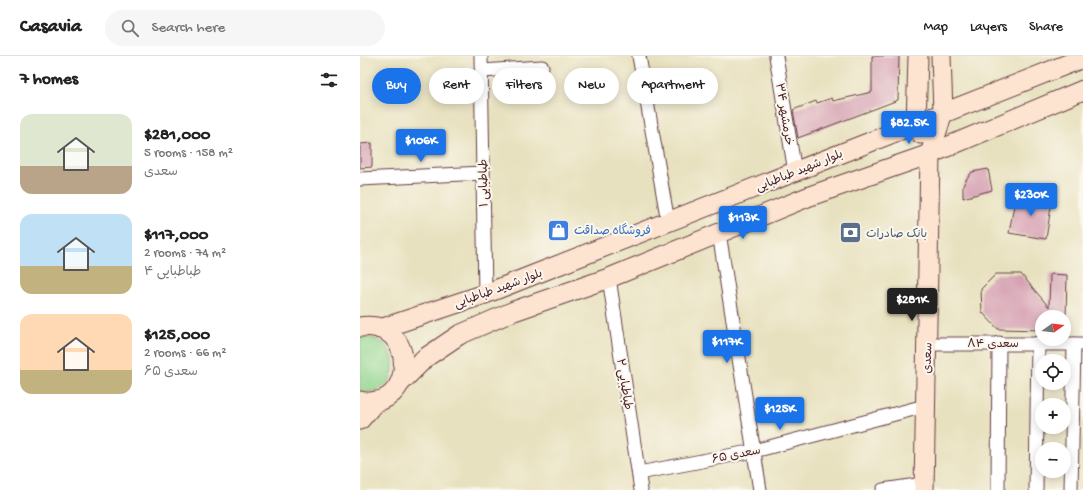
<!DOCTYPE html>
<html lang="en">
<head>
<meta charset="utf-8">
<style>
  body { margin:0; font-family:"Gochi Hand","Playpen Sans Arabic",sans-serif; background:#f6f6f6; color:#222; height:100vh; display:flex; flex-direction:column; font-size:15px; white-space:nowrap }
  * { box-sizing:border-box; margin:0 }
  p { font-size:13px; color:#767676 }
  .icon { flex:none; width:22px; height:22px; fill:none; stroke:currentColor; stroke-width:2; stroke-linecap:round; stroke-linejoin:round }
  .map { position:relative; flex:1; overflow:hidden }
  .panel { display:flex; flex-direction:column; background:#fff; width:360px }
  .panel>* { flex:none }
  .top-card { position:absolute; left:12px; top:12px; width:380px; height:36px; display:flex; gap:8px }
  .needle { width:26px; rotate:76deg }
  .controls { position:absolute; left:675px; top:254px; display:grid; gap:8px }
  .controls a { display:grid; place-items:center; width:36px; height:36px; border-radius:50%; background:#fff; box-shadow:0 2px 10px #0003; font-size:20px }
  .price { position:absolute; translate:-50% -34px; padding:0 9px; border-radius:4px; background:#1a73e8; color:#fff; font-size:13px; line-height:26px; filter:drop-shadow(0 1px 2px #0008) }
  .price::after { content:''; position:absolute; left:50%; top:24px; width:12px; height:9px; margin-left:-6px; background:inherit; clip-path:polygon(0 0,100% 0,50% 100%) }
  .price.current { background:#222; color:#fff }
  ul { padding:0; list-style:none }
  li { display:flex; align-items:center; gap:12px; height:100px; padding:0 20px }
  li span { display:grid; place-items:center; flex:none; width:112px; height:80px; border-radius:12px; color:#555 }
  li>.icon { margin-inline-start:auto }
  span .icon { width:48px; height:48px; fill:#fffc; stroke-width:1 }
  li b { font-size:17px }
  h2 { display:flex; justify-content:space-between; align-items:center; height:48px; padding:0 20px; font-size:17px }
  .tag { padding:0 14px; border-radius:18px; background:#fff; box-shadow:0 2px 10px #0003; font-size:14px; line-height:36px }
  .tag.current { background:#1a73e8; color:#fff }
  header { display:flex; align-items:center; gap:24px; box-sizing:border-box; height:56px; padding:0 20px; background:#fff; border-bottom:1px solid #e0e0e0 }
  header strong { font-size:19px }
  nav { display:flex; gap:22px; margin-inline-start:auto; font-size:14px }
  .search { width:280px; height:36px; background:#f6f6f6; display:flex; align-items:center; gap:10px; box-sizing:border-box; padding:0 14px; border-radius:22px; color:#767676; font-size:15px }
  main { display:flex; flex:1; min-height:0 }
  .map>svg:first-child { display:block }
  .green { fill:#92d68f; stroke:#6e7a5d }
  .building { fill:#d5a0b2 }
  .lines { fill:none; stroke-linecap:round; stroke-linejoin:round }
  .street-casing { stroke:#623c41; stroke-width:15 }
  .secondary-casing { stroke:#623c41; stroke-width:21 }
  .street { stroke:#fff; stroke-width:13 }
  .secondary { stroke:#fde4d1; stroke-width:19 }
  .labels { text-anchor:middle; stroke-width:4; stroke-linejoin:round; paint-order:stroke }
  .street-label { font-size:12px; fill:#4a1f2b; stroke:#fbf7ec }
  .shop-label { font-size:12px; fill:#366cbe; stroke:#fbf7ec; text-anchor:start }
  .service-label { font-size:12px; fill:#4e5e75; stroke:#fbf7ec; text-anchor:start }
</style>
</head>
<body>
<header>
<strong>Casavia</strong>
<div class="search"><svg class="icon" aria-label="search" viewBox="0 0 24 24"><circle cx="10" cy="10" r="6"/><path d="M15 15l6 6"/></svg>Search here</div>
<nav><a>Map</a><a>Layers</a><a>Share</a></nav>
</header>
<main>
<section class="panel">
<h2>7 homes<svg class="icon" aria-label="filters" viewBox="0 0 24 24"><path d="M4 7h16M4 17h16"/><circle cx="9" cy="7" r="2"/><circle cx="15" cy="17" r="2"/></svg></h2>
<ul>
<li><span style="background:linear-gradient(#dfe7d0 65%,#b9a48a 0)"><svg class="icon" aria-label="home" viewBox="0 0 24 24"><path d="M3 11l9-7 9 7M6 9v11h12V9"/></svg></span><div><b>$281,000</b><p>5 rooms · 158 m²</p><p>سعدی</p></div></li>
<li><span style="background:linear-gradient(#bfe0f5 65%,#c2b280 0)"><svg class="icon" aria-label="home" viewBox="0 0 24 24"><path d="M3 11l9-7 9 7M6 9v11h12V9"/></svg></span><div><b>$117,000</b><p>2 rooms · 74 m²</p><p>طباطبایی ۴</p></div></li>
<li><span style="background:linear-gradient(#ffd9b3 70%,#c2b280 0)"><svg class="icon" aria-label="home" viewBox="0 0 24 24"><path d="M3 11l9-7 9 7M6 9v11h12V9"/></svg></span><div><b>$125,000</b><p>2 rooms · 66 m²</p><p>سعدی ۶۵</p></div></li>
</ul>
</section>
<div class="map">
<svg width="723" height="434" viewBox="0 0 723 434">
  <rect width="100%" height="100%" fill="#fbf7ec"/>
  <filter id="ink" filterUnits="userSpaceOnUse"><feTurbulence type="fractalNoise" baseFrequency=".025" numOctaves="2"/><feDisplacementMap in="SourceGraphic" scale="8" xChannelSelector="R" yChannelSelector="G"/><feConvolveMatrix kernelMatrix="1 2 1 2 8 2 1 2 1" color-interpolation-filters="sRGB"/></filter>
  <filter id="wash" filterUnits="userSpaceOnUse"><feTurbulence type="fractalNoise" baseFrequency=".012" numOctaves="4" result="noise"/><feDisplacementMap in="SourceGraphic" scale="16" xChannelSelector="R" yChannelSelector="G"/><feGaussianBlur stdDeviation="0.9" result="paint"/><feColorMatrix in="noise" values="0 0 0 0 0 0 0 0 0 0 0 0 0 0 0 0 0 1.4 0 .05"/><feComposite in="paint" operator="in"/></filter>
  <g filter="url(#wash)">
    <rect width="100%" height="100%" fill="#e8e1bf"/>
    <path class="green" d="M4 281C49 284 38 344 0 335V282Z"/>
    <g id="blocks">
      <g class="building">
        <polygon points="512,0 539,0 538,44 438,82 433,54 456,45 457,47 472,42 473,45 512,36"/>
        <polygon points="12,87 12,111 0,112 0,88"/>
        <polygon points="628,113 632,134 603,142 603,130 607,122 612,116"/>
        <polygon points="656,138 692,144 686,183 649,177"/>
        <polygon points="636,218 661,218 689,251 690,218 707,219 706,261 682,261 682,274 638,273 622,256 621,233"/>
      </g>
    </g>
  </g>
  <g filter="url(#ink)">
    <use href="#blocks" fill-opacity="0" stroke="#623c41" stroke-width="1"/>
    <g class="lines">
      <defs>
        <g id="street">
          <polyline points="121,0 125,238"/>
          <polyline points="279,0 308,166"/>
          <polyline points="416,0 435,116"/>
          <polyline points="122,15 182,11"/>
          <polyline points="0,123 123,117"/>
          <polyline points="359,177 400,434"/>
          <polyline points="249,222 281,434"/>
          <polyline points="567,288 723,288"/>
          <polyline points="279,417 394,395 565,350"/>
          <polyline points="523,434 564,428"/>
          <polyline points="638,434 639,287"/>
          <polyline points="676,434 678,287"/>
          <polyline points="711,434 714,288"/>
        </g>
        <g id="secondary">
          <polyline points="558,0 556,68 561,78"/>
          <path d="M0 271C59 262 57 357 0 345"/>
          <polyline points="20,273 125,238 723,2"/>
          <polyline points="39,328 65,302 99,279 154,255 249,222 450,140 570,98 723,34"/>
          <polyline points="0,364 16,345"/>
          <polyline points="564,434 570,98 583,56 581,0"/>
        </g>
      </defs>
      <use href="#street" class="street-casing"/>
      <use href="#secondary" class="secondary-casing"/>
      <use href="#street" class="street"/>
      <use href="#secondary" class="secondary"/>
    </g>
  </g>
  <defs>
    <symbol id="shop-square" viewBox="-11 -11 22 22"><rect x="-9" y="-9" width="18" height="18" rx="4" fill="#3f7fe0" stroke="#fbf7ec"/><path d="M-5-2.5h2.3a2.7 3.5 0 0 1 5.4 0H5L5.5 6h-11ZM-1.5-2.5h3a1.5 2.3 0 0 0-3 0Z" fill="#fff"/></symbol>
    <symbol id="bank-square" viewBox="-11 -11 22 22"><rect x="-9" y="-9" width="18" height="18" rx="4" fill="#5c6f8a" stroke="#fbf7ec"/><path d="M-6-4H6V4H-6ZM0-2.3a2.3 2.3 0 1 0 0 4.6a2.3 2.3 0 1 0 0-4.6Z" fill="#fff"/></symbol>
  </defs>
  <g fill-rule="evenodd">
    <use href="#shop-square" x="186" y="162" width="25" height="25"/>
    <use href="#bank-square" x="478" y="164" width="25" height="25"/>
  </g>
  <g class="labels">
    <g class="street-label">
      <text transform="translate(425 58) rotate(81)" y="4">خرمشهر ۳۴</text>
      <text transform="translate(439 114) rotate(-22)" y="4">بلوار شهید طباطبایی</text>
      <text transform="translate(123 127) rotate(-91)" y="4">طباطبایی ۱</text>
      <text transform="translate(138 232) rotate(-20)" y="4">بلوار شهید طباطبایی</text>
      <text x="633" y="291">سعدی ۸۴</text>
      <text transform="translate(567 302) rotate(-88)" y="4">سعدی</text>
      <text transform="translate(265 328) rotate(81)" y="4">طباطبایی ۲</text>
      <text transform="translate(376 398) rotate(-11)" y="4">سعدی ۶۵</text>
    </g>
    <g class="shop-label">
      <text x="214" y="178">فروشگاه صداقت</text>
    </g>
    <g class="service-label">
      <text x="506" y="181">بانک صادرات</text>
    </g>
  </g>
</svg>
<div class="controls">
<a><svg class="needle" viewBox="-14 -14 28 28"><path d="M0-13l5 13h-10z" fill="#e53935"/><path d="M0 13l5-13h-10z" fill="#767676"/></svg></a>
<a><svg class="icon" aria-label="locate" viewBox="0 0 24 24"><circle cx="12" cy="12" r="6"/><path d="M12 2v4M12 18v4M2 12h4M18 12h4"/></svg></a>
<a>+</a>
<a>−</a>
</div>
<b class="price" style="left:549px;top:89px">$82.5K</b>
<b class="price" style="left:61px;top:107px">$106K</b>
<b class="price" style="left:671px;top:161px">$230K</b>
<b class="price" style="left:383px;top:184px">$113K</b>
<b class="price current" style="left:552px;top:266px">$281K</b>
<b class="price" style="left:367px;top:308px">$117K</b>
<b class="price" style="left:420px;top:375px">$125K</b>
<div class="top-card">
<a class="tag current">Buy</a>
<a class="tag">Rent</a>
<a class="tag">Filters</a>
<a class="tag">New</a>
<a class="tag">Apartment</a>
</div>
</div>
</main>
</body>
</html>
